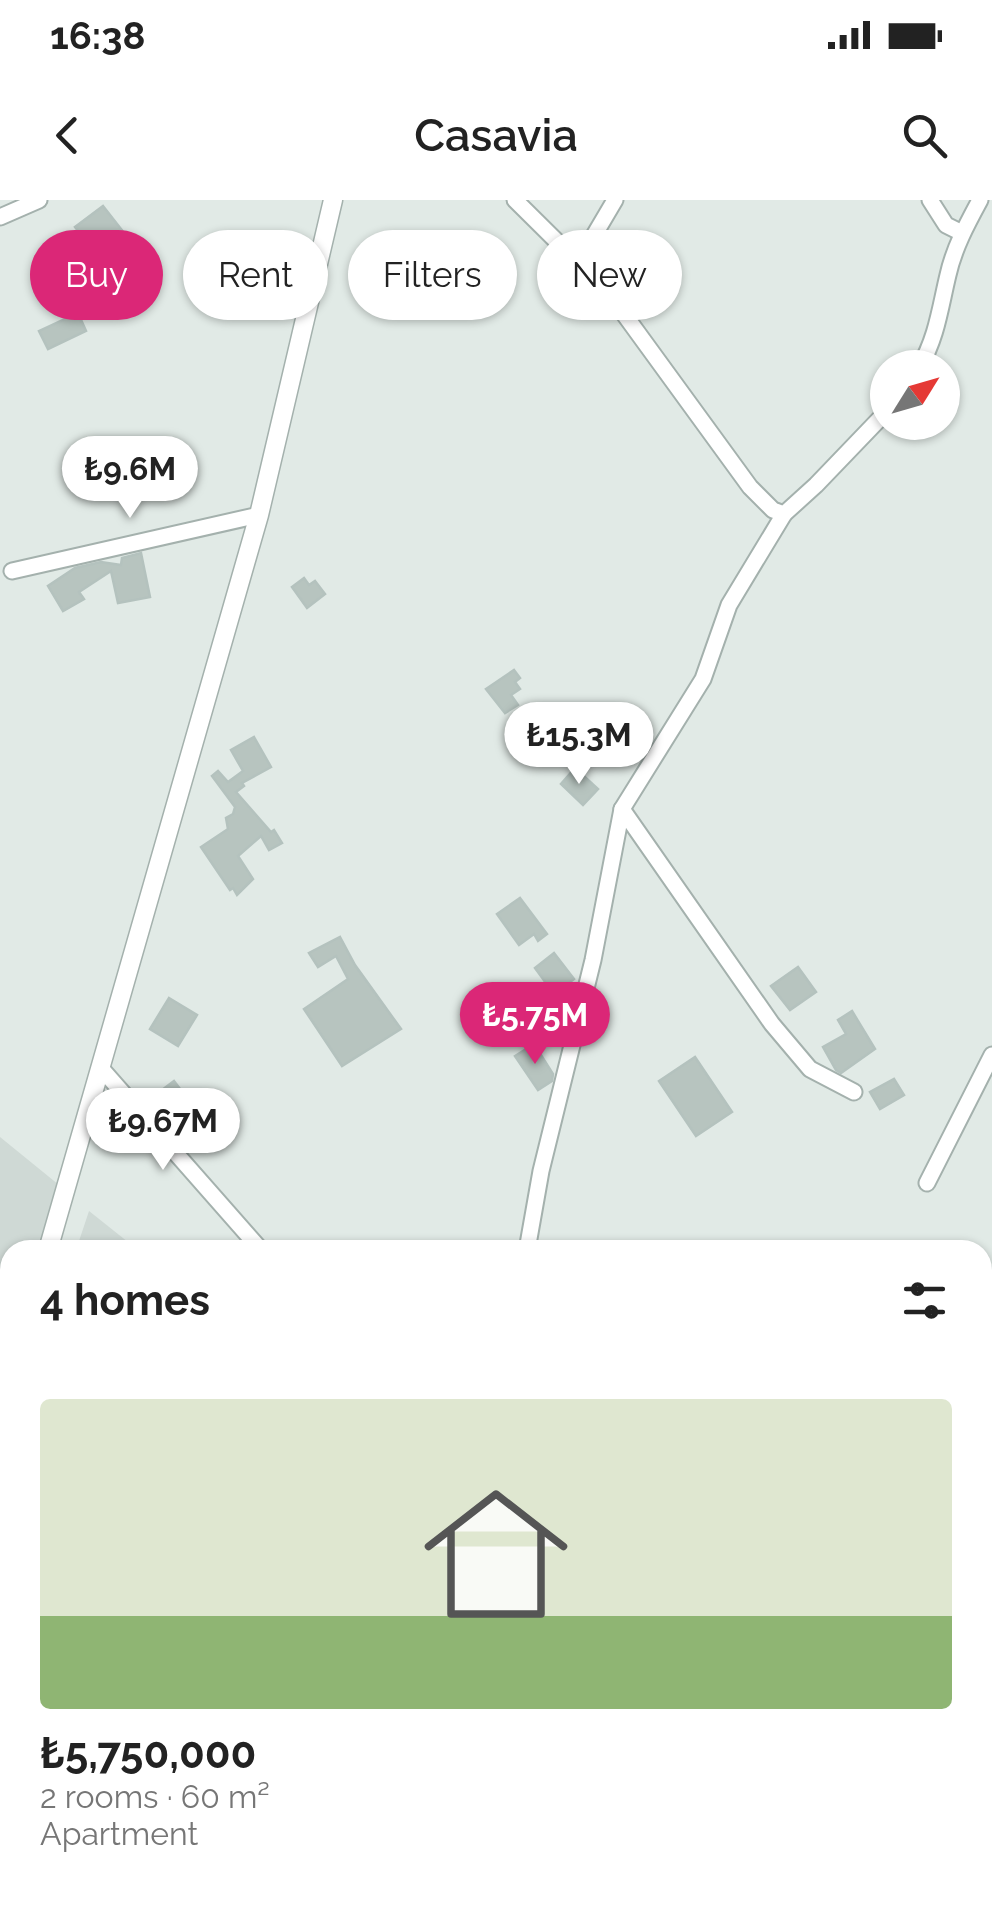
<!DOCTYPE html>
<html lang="en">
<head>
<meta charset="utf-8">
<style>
  body { margin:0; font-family:Raleway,sans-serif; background:#f6f6f6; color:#222; height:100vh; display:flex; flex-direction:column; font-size:38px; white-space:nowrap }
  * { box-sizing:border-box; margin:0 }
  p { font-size:32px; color:#767676 }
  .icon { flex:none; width:55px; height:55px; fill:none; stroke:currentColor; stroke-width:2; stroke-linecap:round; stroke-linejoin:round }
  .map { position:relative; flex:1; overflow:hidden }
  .drawer { position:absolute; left:0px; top:1040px; width:992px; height:672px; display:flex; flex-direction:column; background:#fff; border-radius:30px 30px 0 0; box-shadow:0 2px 8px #0004 }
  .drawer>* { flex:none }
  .banner { position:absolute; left:30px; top:30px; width:932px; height:90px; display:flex; gap:20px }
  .needle { width:65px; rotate:53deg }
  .tools { position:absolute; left:870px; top:150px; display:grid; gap:20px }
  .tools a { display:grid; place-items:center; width:90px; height:90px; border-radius:50%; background:#fff; box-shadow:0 2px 8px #0004; font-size:50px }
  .price { position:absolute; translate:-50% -85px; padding:0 22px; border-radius:35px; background:#fff; color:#222; font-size:32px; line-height:65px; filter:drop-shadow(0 2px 5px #0008) }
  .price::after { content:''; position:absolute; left:50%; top:60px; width:30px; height:22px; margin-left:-15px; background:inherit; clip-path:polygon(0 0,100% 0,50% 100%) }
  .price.current { background:#db2777; color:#fff }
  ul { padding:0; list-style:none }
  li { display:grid; align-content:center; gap:20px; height:530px; padding:0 40px }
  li+li { border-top:2px solid #e0e0e0 }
  li span { display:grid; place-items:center; height:310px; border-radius:10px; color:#555 }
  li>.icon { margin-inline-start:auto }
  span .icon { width:180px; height:180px; fill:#fffc; stroke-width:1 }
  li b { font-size:42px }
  h2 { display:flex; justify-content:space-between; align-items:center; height:120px; padding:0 40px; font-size:42px }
  .pill { padding:0 35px; border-radius:45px; background:#fff; box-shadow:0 2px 8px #0004; font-size:35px; line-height:90px }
  .pill.current { background:#db2777; color:#fff }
  .status { display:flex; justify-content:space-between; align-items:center; height:70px; padding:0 50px; background:#fff; direction:ltr }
  .status svg { height:28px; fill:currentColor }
  header { display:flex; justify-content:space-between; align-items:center; height:130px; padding:0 40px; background:#fff; font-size:45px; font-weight:600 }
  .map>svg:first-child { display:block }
  .built { fill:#cfd9d5 }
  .building { fill:#b7c4bf; stroke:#b4c2be; stroke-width:2.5 }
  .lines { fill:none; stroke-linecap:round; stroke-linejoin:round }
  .minor-casing { stroke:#a4b1ad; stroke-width:19 }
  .tertiary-casing { stroke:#a4b1ad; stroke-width:21 }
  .minor { stroke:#fff; stroke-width:15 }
  .tertiary { stroke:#fff; stroke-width:18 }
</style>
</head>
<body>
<div class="status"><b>16:38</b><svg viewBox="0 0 49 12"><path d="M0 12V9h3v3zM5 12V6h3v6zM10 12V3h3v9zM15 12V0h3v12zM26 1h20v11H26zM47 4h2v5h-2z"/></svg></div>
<header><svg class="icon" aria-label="back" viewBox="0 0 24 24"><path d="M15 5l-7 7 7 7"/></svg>Casavia<svg class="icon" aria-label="search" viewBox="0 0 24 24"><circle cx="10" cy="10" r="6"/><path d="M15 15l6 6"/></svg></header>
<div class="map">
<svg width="992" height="1712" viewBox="0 0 992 1712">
  <rect width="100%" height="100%" fill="#e1eae6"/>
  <g class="built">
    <polygon points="0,937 59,985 39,1050 10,1050 10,1101 0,1092"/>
    <polygon points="89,1011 138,1050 76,1050"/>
  </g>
  <g class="building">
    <polygon points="103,6 128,38 100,59 75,27"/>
    <polygon points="60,42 80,78 63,88 42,52"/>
    <polygon points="93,65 109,90 115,86 121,96 109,103 100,103 80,73"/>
    <polygon points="78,113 86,131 48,149 39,131"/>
    <polygon points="141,353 150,397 118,403 111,371 79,392 84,399 63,411 48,386 75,368 101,362 121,365 122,358"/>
    <polygon points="304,378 309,385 315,381 325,394 307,408 292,387"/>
    <polygon points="514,470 520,478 515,482 520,489 511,495 518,505 505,513 486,489"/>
    <polygon points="254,537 271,567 242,583 244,586 236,592 271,632 274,630 282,643 269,650 261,636 238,656 253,679 237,695 233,688 230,690 201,647 228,629 226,618 233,614 235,607 212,576 218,571 228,582 243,571 231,550"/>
    <polygon points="575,568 598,589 583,605 561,584"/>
    <polygon points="520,698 547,734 538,741 534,734 519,745 497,714"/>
    <polygon points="340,737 355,765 401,829 342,866 304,809 348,779 336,756 318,767 309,753"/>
    <polygon points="554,753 574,779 554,794 535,768"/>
    <polygon points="798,767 816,792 790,810 771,786"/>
    <polygon points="169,798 197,815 178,846 150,829"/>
    <polygon points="852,811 875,849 841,873 836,870 823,847 846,834 838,820"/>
    <polygon points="534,844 553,874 552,881 538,890 515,856"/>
    <polygon points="695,857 732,912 696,936 659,881"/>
    <polygon points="894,879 904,895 880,909 870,892"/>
    <polygon points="174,881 212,931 196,943 158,893"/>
  </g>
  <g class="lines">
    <defs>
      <g id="minor">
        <polyline points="515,0 608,92 750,287 773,310 784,314 816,285 888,210"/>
        <polyline points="930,0 946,25 962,33"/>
        <polyline points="0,17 39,0"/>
        <polyline points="579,61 615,0"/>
        <path d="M919 168C937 137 940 108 948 75 954 48 967 24 980 0"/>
        <polyline points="12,371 259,315"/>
        <polyline points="622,609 772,824 810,869 854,892"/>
        <polyline points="100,867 261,1050"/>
        <polyline points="927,983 992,855"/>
        <polyline points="527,1050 541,971 593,760 622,609 703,479 729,405 784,314"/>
        <polyline points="982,1584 992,1578"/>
        <polyline points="489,1702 502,1712"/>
        <polyline points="472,1712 475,1702"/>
      </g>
      <g id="tertiary">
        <polyline points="48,1050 259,315 333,0"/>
        <polyline points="0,1107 10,1115"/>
        <polyline points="0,1207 10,1177"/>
      </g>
    </defs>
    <use href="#minor" class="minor-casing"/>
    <use href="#tertiary" class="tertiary-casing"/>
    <use href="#minor" class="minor"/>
    <use href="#tertiary" class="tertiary"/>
  </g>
</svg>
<div class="tools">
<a><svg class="needle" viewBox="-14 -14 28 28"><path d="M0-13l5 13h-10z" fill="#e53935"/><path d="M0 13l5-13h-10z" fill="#767676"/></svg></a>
</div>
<b class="price" style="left:130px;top:321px">₺9.6M</b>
<b class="price" style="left:579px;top:587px">₺15.3M</b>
<b class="price current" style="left:535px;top:867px">₺5.75M</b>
<b class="price" style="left:163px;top:973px">₺9.67M</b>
<div class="banner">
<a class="pill current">Buy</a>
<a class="pill">Rent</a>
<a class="pill">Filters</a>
<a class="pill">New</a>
</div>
<section class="drawer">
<h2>4 homes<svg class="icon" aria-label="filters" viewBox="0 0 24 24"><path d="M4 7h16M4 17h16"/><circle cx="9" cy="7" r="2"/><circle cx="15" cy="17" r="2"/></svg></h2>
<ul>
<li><span style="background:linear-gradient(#dfe7d0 70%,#8fb573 0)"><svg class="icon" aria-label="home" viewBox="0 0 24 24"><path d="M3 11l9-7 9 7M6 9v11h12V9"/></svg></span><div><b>₺5,750,000</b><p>2 rooms · 60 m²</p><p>Apartment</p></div></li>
</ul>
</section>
</div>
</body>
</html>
